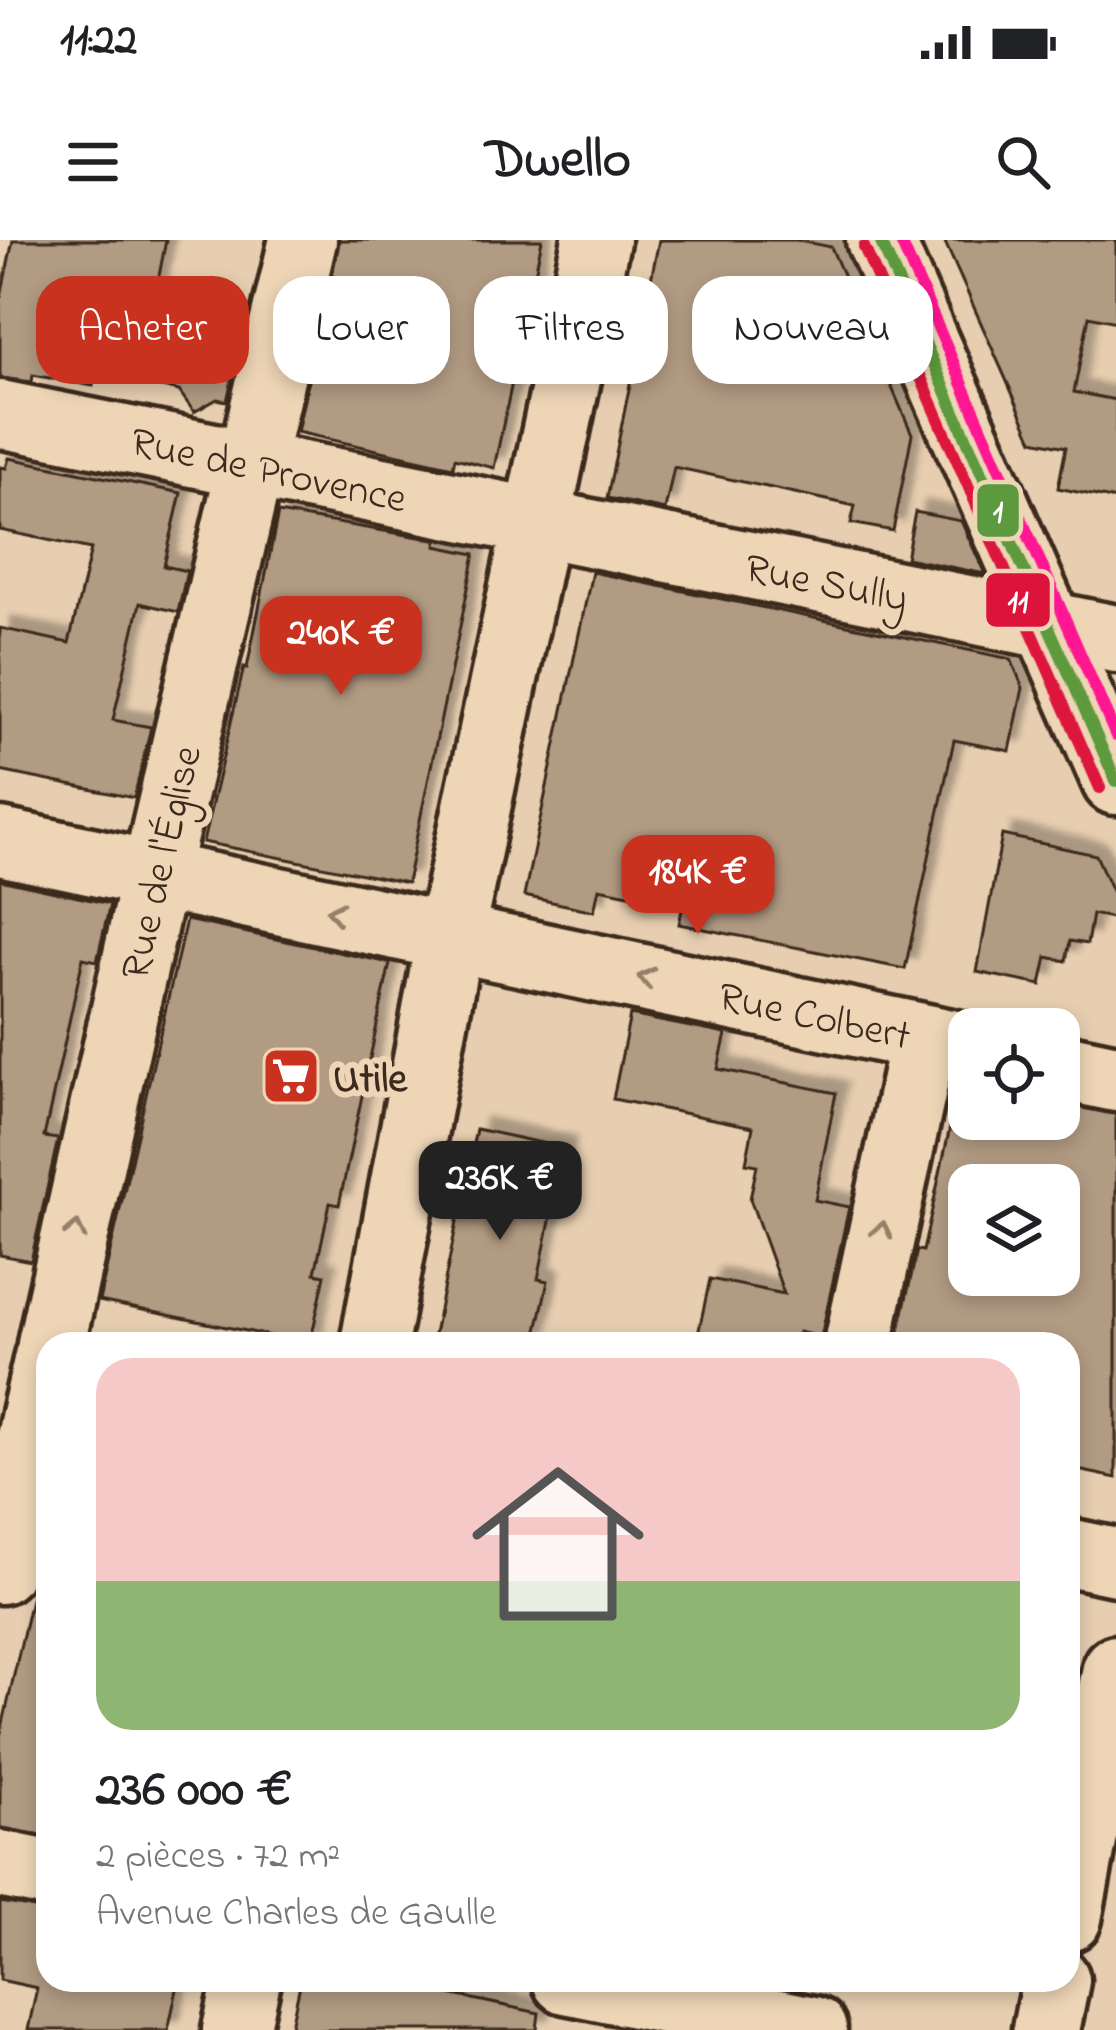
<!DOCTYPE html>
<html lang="fr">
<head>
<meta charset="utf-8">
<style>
  body { margin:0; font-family:"Indie Flower",sans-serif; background:#f2f2f2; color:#202124; height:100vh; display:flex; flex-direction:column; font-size:45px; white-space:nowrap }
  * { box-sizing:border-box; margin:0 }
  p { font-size:39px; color:#757577 }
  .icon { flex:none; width:66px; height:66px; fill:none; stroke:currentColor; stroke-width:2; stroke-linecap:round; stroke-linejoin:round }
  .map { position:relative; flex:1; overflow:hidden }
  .details { position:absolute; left:36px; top:1092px; width:1044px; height:660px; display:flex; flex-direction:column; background:#fff; border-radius:36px; box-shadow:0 6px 18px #0003 }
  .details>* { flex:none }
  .hud { position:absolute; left:36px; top:36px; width:1044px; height:108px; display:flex; gap:24px }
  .fabs { position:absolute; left:948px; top:768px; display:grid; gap:24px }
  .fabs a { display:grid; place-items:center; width:132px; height:132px; border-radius:24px; background:#fff; box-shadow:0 6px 18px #0003; font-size:60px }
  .price { position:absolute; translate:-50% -102px; padding:0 27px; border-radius:24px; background:#c8321e; color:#fff; font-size:39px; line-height:78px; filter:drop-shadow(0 3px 6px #0008) }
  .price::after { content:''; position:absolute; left:50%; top:72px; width:36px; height:27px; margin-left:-18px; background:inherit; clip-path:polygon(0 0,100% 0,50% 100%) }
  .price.active { background:#222; color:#fff }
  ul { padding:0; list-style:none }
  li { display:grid; align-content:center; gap:24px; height:636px; padding:0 60px }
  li+li { border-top:3px solid #e0e0e0 }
  li span { display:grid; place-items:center; height:372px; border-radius:36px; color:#555 }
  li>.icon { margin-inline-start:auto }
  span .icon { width:216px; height:216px; fill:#fffc; stroke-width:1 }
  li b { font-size:51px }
  .pill { padding:0 42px; border-radius:36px; background:#fff; box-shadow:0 6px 18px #0003; font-size:42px; line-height:108px }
  .pill.active { background:#c8321e; color:#fff }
  .status { display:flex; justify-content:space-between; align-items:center; height:84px; padding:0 60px; background:#fff; direction:ltr }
  .status svg { height:33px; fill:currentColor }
  header { display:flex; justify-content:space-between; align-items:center; height:156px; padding:0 60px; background:#fff; font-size:54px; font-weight:800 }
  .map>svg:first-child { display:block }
  .building { fill:#b29b83; stroke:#3b2a1e; stroke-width:3; fill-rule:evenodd; filter:url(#shadow) }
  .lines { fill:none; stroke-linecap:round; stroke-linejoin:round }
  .minor-casing { stroke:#3b2a1e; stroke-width:75 }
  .major-casing { stroke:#3b2a1e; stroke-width:75 }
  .minor { stroke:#eed5b6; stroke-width:66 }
  .major { stroke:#eed5b6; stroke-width:66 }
  .bus-1-casing { stroke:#eed5b6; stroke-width:21 }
  .bus-2-casing { stroke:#eed5b6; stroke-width:21 }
  .bus-3-casing { stroke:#eed5b6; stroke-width:21 }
  .bus-1 { stroke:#5b9a3e; stroke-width:12 }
  .bus-2 { stroke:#dc143c; stroke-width:12 }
  .bus-3 { stroke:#ff1493; stroke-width:12 }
  .oneway { stroke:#94806a }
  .labels { text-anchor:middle; stroke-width:12; stroke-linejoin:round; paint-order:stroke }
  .street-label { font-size:42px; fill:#3b2a1e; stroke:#eed5b6 }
  .poi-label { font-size:42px; font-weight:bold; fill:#3b2a1e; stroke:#eed5b6; text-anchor:start }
  .line-badge { stroke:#eed5b6; stroke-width:4.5 }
  .badge-label { font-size:33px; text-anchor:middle; font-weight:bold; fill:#fff }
</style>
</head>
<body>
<div class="status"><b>11:22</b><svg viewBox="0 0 49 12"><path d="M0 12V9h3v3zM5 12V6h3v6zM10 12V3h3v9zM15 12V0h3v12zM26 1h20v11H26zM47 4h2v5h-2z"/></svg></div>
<header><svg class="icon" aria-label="menu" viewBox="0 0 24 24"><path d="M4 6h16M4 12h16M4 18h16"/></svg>Dwello<svg class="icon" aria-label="search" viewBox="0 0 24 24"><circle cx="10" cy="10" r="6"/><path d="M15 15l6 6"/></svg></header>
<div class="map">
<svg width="1116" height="1790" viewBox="0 0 1116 1790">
  <defs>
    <filter id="shadow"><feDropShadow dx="11" dy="-11" stdDeviation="3" flood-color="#0004"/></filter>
  </defs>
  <rect width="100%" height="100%" fill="#e7ceb0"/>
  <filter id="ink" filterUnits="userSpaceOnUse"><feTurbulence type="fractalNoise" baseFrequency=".00833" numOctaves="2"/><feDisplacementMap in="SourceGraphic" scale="24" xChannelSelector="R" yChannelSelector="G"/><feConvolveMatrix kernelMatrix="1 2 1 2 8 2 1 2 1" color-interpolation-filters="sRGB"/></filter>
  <g filter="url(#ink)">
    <g class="building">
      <polygon points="13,0 166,0 152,72 243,91 227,161 217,159 194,172 179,151 145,143 95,135 93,146 33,135 32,142 0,138 0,61"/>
      <polygon points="339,0 542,0 494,228 455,218 453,227 297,192"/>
      <polygon points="659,0 796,0 831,7 912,194 893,291 851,283 855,266 674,227 665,270 607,258"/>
      <polygon points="944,0 1116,0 1116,82 1089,76 1074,152 1116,160 1116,260 1058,248 1066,207 1033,200"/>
      <polygon points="9,218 181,253 164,326 187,331 178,372 140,363 113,480 151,487 134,558 0,531 0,388 69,403 91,309 0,290 0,227 6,228"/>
      <polygon points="915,272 961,281 985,334 906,318"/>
      <polygon points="278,273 437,300 436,306 475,314 407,643 203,602 244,427 247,428"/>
      <polygon points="592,332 1011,419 1023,448 1010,511 954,500 905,729 679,684 683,665 599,648 594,671 524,656"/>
      <polygon points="1002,595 1096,615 1116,660 1116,679 1092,674 1087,704 1070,701 1066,721 1047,717 1041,745 977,732"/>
      <polygon points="0,640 110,664 97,721 83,718 44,897 58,899 31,1021 0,1015"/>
      <polygon points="186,680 390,723 339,965 330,963 315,1033 325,1035 310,1104 99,1061"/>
      <polygon points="630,775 726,794 718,829 836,853 815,960 849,967 821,1097 799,1092 797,1104 696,1104 710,1039 784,1054 750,959 757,925 746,923 753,887 613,859"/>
      <path d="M1059 864 1116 874V1238L1068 1228V1104H896L917 1010 923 1011 952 878 1059 879ZM969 945H1059V1035H969Z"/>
      <polygon points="476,889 565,908 538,1039 548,1041 534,1104 432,1104"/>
      <polygon points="32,1355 48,1357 48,1596 0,1588 0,1497"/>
      <polygon points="0,1662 48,1670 48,1740 179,1740 168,1790 28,1790 37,1748 0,1740"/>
      <polygon points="301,1740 384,1740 539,1773 537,1790 290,1790"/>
    </g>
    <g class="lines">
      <defs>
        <g id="minor">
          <polyline points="0,174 1116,399"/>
          <polyline points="0,602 969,807"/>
          <polyline points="1059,826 1116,838"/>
          <polyline points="51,1104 155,634 303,0"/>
          <polyline points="858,1104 924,798"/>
          <polyline points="1068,1312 1116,1322"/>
          <polyline points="0,1330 48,1117"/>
          <polyline points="1068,1678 1116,1429"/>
          <polyline points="566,1740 813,1790"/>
          <polyline points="1046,1790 1056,1740"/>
        </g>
        <g id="major">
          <polyline points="880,0 1116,541"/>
          <polyline points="374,1104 450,696 596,0"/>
          <polyline points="0,1624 48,1634"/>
          <polyline points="236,1790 247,1740"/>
        </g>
      </defs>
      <use href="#minor" class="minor-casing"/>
      <use href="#major" class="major-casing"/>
      <use href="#minor" class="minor"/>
      <use href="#major" class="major"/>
      <defs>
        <polyline id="bus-1" points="880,0 1116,541"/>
        <polyline id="bus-2" points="864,7 1100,548"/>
        <polyline id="bus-3" points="900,0 1116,496"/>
      </defs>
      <use href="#bus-1" class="bus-1-casing"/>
      <use href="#bus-2" class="bus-2-casing"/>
      <use href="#bus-3" class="bus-3-casing"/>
      <use href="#bus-1" class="bus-1"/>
      <use href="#bus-2" class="bus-2"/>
      <use href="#bus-3" class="bus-3"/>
    </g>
    <defs><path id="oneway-chevron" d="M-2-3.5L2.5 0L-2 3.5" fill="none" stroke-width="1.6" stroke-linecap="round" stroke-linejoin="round" transform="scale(3)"/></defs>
    <g class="oneway">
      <use href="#oneway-chevron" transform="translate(335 672) rotate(-168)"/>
      <use href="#oneway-chevron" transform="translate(646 738) rotate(-168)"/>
      <use href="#oneway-chevron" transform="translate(76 990) rotate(-78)"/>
      <use href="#oneway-chevron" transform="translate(882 990) rotate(-78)"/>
    </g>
  </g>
  <defs>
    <symbol id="supermarket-square" viewBox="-11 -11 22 22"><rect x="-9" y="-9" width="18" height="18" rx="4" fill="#c8321e" stroke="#eed5b6"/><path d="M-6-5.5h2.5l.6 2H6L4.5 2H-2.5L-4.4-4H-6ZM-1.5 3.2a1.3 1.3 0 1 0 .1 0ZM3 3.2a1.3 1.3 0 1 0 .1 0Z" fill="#fff"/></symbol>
  </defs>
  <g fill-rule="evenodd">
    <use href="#supermarket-square" x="258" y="803" width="66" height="66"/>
  </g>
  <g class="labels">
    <g class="street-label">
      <text transform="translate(269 228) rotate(12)" y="15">Rue de Provence</text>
      <text transform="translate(827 341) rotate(11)" y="15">Rue Sully</text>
      <text transform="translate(159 622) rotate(-77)" y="15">Rue de l'Église</text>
      <text transform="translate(815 774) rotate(12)" y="15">Rue Colbert</text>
    </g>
    <g class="poi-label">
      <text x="333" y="851">Utile</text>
    </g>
  </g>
  <g class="line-badge">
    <rect x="975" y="242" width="46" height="57" rx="12" fill="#5b9a3e"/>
    <rect x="984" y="331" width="68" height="58" rx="12" fill="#dc143c"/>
  </g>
  <g class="badge-label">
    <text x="998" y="282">1</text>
    <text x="1018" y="372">11</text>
  </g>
</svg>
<div class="fabs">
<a><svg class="icon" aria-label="locate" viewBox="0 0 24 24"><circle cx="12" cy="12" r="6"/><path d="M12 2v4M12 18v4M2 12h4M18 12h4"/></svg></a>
<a><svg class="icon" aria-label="layers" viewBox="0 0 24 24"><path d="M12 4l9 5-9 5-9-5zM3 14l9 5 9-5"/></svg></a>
</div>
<b class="price" style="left:341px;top:458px">240K €</b>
<b class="price" style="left:698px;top:697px">184K €</b>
<b class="price active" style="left:500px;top:1003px">236K €</b>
<div class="hud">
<a class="pill active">Acheter</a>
<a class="pill">Louer</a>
<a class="pill">Filtres</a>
<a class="pill">Nouveau</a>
</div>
<section class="details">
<ul>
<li><span style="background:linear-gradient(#f6c9c9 60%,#8fb573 0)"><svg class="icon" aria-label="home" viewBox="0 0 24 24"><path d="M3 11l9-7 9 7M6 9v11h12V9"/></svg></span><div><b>236 000 €</b><p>2 pièces · 72 m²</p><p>Avenue Charles de Gaulle</p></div></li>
</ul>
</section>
</div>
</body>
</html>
